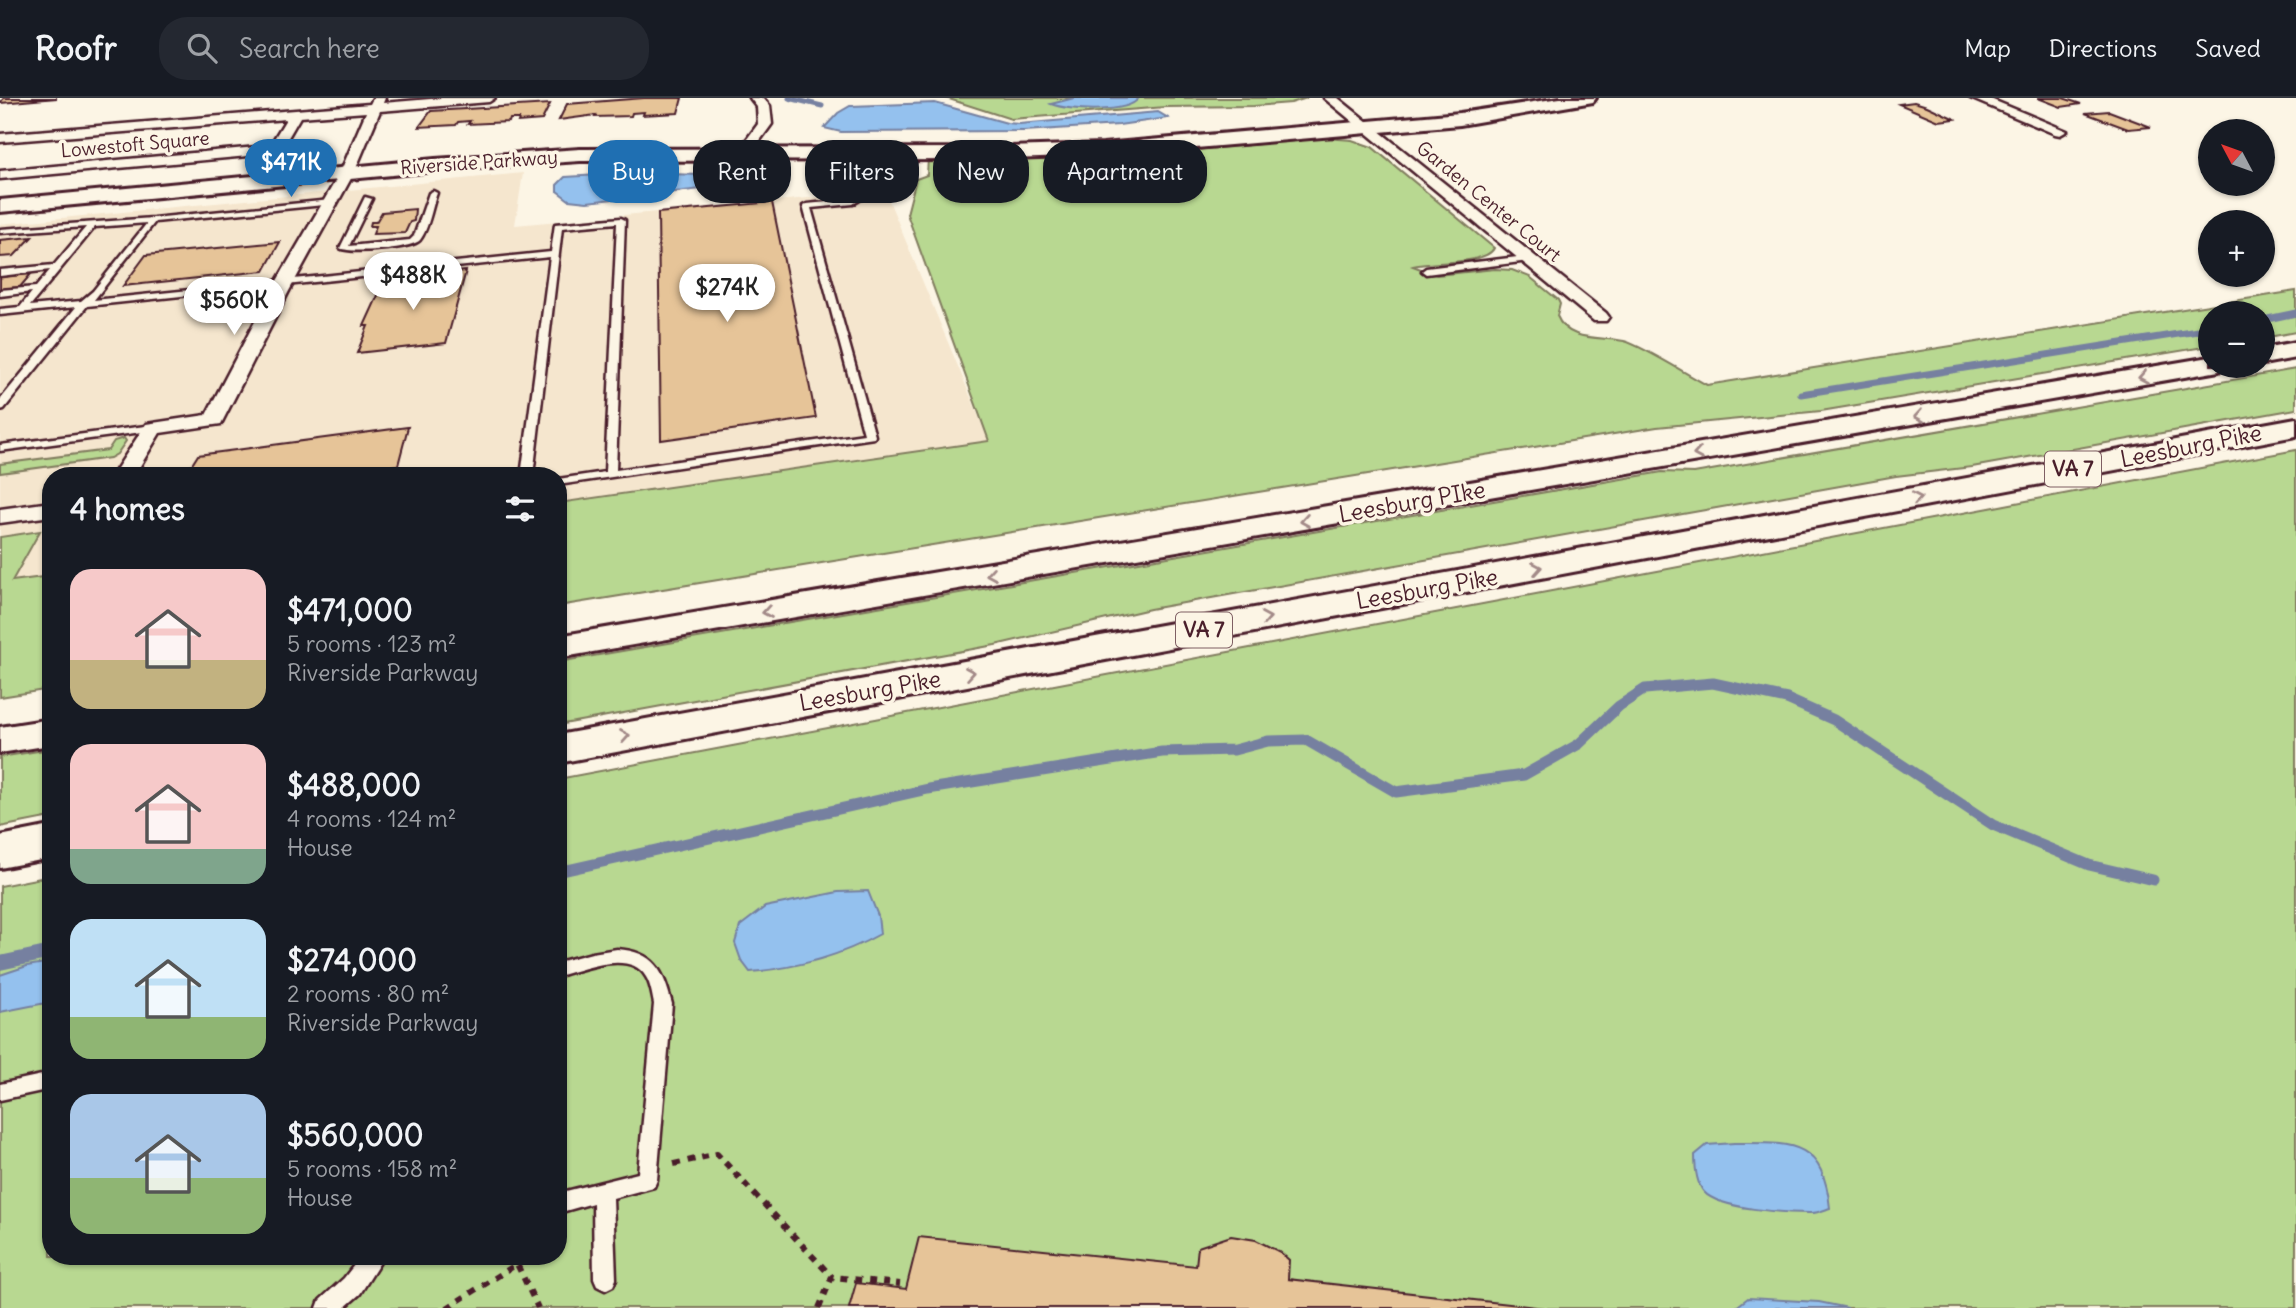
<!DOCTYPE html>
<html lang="en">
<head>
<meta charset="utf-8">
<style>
  body { margin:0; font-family:Delius,sans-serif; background:#242831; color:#f1f3f6; height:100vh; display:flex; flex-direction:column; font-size:26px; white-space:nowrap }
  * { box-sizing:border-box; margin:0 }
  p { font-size:23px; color:#9ea1a6 }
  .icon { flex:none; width:38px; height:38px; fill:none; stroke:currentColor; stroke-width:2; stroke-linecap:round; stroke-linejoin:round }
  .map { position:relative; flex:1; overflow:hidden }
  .side { position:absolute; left:42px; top:369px; width:525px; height:798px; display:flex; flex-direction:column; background:#171b24; border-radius:28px; box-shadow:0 2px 5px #0004 }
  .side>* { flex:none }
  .hud { position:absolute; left:588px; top:42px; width:665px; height:63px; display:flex; gap:14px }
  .needle { width:46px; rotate:311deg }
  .controls { position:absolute; left:2198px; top:21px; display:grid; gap:14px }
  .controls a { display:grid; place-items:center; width:77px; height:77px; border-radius:50%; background:#171b24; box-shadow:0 2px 5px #0004; font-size:35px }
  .price { position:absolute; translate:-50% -60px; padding:0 16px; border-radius:24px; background:#fff; color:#222; font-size:23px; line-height:46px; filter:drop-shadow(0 2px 4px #0008) }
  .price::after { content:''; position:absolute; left:50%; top:42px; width:21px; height:16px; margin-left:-10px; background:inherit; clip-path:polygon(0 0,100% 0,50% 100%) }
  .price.on { background:#1f6fb2; color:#fff }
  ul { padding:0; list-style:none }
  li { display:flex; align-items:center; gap:21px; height:175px; padding:0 28px }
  li span { display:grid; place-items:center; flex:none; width:196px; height:140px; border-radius:21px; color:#555 }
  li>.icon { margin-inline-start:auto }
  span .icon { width:84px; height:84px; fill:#fffc; stroke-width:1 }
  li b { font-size:30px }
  h2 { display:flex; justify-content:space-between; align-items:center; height:84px; padding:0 28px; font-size:30px }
  .chip { padding:0 24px; border-radius:28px; background:#171b24; box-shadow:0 2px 5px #0004; font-size:24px; line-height:63px }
  .chip.on { background:#1f6fb2; color:#fff }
  header { display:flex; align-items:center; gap:42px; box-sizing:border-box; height:98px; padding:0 35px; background:#171b24; border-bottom:2px solid #363941 }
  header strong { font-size:33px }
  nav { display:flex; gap:38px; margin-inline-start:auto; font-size:24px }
  .search { width:490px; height:63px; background:#242831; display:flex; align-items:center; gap:18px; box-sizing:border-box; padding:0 24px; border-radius:28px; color:#9ea1a6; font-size:26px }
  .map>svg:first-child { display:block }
  .built { fill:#f5e6ce }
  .green { fill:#b8d891; stroke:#817c5e; stroke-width:2 }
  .water { fill:#94c1ee; stroke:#7680a0; stroke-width:2 }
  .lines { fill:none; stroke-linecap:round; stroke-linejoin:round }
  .stream-far3 { stroke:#7680a0; stroke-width:5 }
  .stream-far2 { stroke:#7680a0; stroke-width:7 }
  .stream-far1 { stroke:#7680a0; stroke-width:11 }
  .stream { stroke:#7680a0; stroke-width:14 }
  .building { fill:#e6c498; stroke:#4a1f2b; stroke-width:2 }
  .service-casing { stroke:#4a1f2b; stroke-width:5 }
  .minor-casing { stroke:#4a1f2b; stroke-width:5 }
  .secondary-casing { stroke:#4a1f2b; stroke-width:6 }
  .motorway-casing { stroke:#4a1f2b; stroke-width:6 }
  .path { stroke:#4a1f2b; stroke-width:6; stroke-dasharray:7 7; stroke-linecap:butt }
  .service { fill:#fcf5e5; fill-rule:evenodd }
  .minor { fill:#fcf5e5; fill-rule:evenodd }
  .secondary { fill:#fcf5e5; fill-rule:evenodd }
  .motorway { fill:#fcf5e5; fill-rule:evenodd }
  .oneway { stroke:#a38a88 }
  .labels { text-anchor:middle; stroke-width:7; stroke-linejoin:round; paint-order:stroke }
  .far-street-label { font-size:19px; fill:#4a1f2b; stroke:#fcf5e5 }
  .shield { fill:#fcf5e5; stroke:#7f5f63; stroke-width:2 }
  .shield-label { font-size:21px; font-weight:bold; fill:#4a1f2b }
  .street-label { font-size:23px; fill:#4a1f2b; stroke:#fcf5e5 }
</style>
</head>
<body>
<header>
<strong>Roofr</strong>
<div class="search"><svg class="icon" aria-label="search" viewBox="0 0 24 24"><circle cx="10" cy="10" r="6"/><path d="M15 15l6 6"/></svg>Search here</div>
<nav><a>Map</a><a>Directions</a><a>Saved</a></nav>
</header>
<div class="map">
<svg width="2296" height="1210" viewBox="0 0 2296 1210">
  <rect width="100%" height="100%" fill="#fcf5e5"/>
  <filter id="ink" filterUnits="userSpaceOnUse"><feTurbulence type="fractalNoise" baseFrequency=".0143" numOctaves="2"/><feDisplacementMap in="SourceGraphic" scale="14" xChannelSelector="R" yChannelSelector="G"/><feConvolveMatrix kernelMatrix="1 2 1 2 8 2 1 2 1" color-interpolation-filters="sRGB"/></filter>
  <g filter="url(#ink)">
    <polygon class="built" points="523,75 515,127 885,93 989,343 558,405 558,378 51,378 51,478 12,484 39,433 0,439 0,126"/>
    <g class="green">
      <polygon points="929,0 1307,0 1291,5 1254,8 1166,9 1011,21 946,0"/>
      <path d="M1326 40 1352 42 1372 49 1494 150C1486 167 1430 163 1413 168L1437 177 1495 171 1512 172 1530 179 1558 202 1560 206 1557 218C1568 245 1601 238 1624 243 1641 247 1688 277 1707 287L2296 193V234L2263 240V215H2210V248L1821 313 1657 329 558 508V405L989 343 907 116 916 81 927 77 928 60 1150 56Z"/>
      <polygon points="2296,271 2296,311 1972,369 1896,378 1150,511 995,547 558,627 558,564 1662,374 1694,375"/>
      <polygon points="124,340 126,343 117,356 110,360 0,375 0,366 108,352 114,343"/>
      <polygon points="2296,352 2296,1210 0,1210 0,788 51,778 51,1158 558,1158 558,681"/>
      <polygon points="40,433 12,483 51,478 51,591 0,599 0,439"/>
      <polygon points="51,651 51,719 0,729 0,659"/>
    </g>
    <g class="water">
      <path d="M1074 0H1139C1128 16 1068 13 1051 6Z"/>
      <polygon points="935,5 1007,25 1019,26 1158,14 1168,20 1119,27 1024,33 841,34 824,30 838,15 850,8"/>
      <polygon points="633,75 772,79 772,83 587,104 569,102 557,93 557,87 565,79"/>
      <path d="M868 793 878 818 880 836C839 859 797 870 750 874L741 862 735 845 740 828 765 809 838 794Z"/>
      <polygon points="51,864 51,904 0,914 0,877 27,868"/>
      <path d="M1734 1045C1791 1045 1823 1041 1830 1110 1824 1112 1816 1116 1809 1115 1786 1115 1719 1111 1704 1094 1696 1085 1695 1069 1695 1057L1707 1047Z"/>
      <polygon points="1748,1200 1819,1204 1848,1210 1735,1210"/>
    </g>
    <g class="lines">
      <polyline class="stream-far3" points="789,0 822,8"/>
      <g class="stream-far2">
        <polyline points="2263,222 2296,215"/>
        <polyline points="1801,296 2210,231"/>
      </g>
      <polyline class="stream-far1" points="558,774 928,691 1162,654 1234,652 1268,643 1306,642 1396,694 1524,677 1579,646 1619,608 1645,591 1713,585 1787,601 1834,622 1993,727 2089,767 2153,782"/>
      <polyline class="stream" points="0,865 51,854"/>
    </g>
    <g class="building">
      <polygon points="4,0 57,0 0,5"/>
      <polygon points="644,0 682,0 678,15 643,17 644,14 632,15 631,18 595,19 596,17 559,22 567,6"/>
      <polygon points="2038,0 2063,0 2081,6 2061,9"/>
      <polygon points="1914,4 1927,8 1955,21 1939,23 1899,6"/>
      <polygon points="550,6 542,22 518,24 519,21 510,21 509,24 468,26 470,23 458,24 456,27 419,29 431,13"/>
      <polygon points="2109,13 2151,29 2128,31 2085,15"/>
      <polygon points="772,104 816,320 661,342 658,115"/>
      <polygon points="415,111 414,123 410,124 405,135 373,136 376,128 370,128 371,124 376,124 382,114"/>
      <polygon points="32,139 14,158 0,159 0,142"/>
      <polygon points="280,144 264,173 123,188 146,157"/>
      <polygon points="466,173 446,245 357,255 368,228 364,228 385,182"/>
      <polygon points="31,176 20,189 0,191 0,179"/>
      <polygon points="408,329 398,367 316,378 175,378 179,370 191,368 198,357"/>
      <polygon points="1231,1138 1256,1142 1280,1154 1289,1162 1288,1181 1545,1210 849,1210 856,1185 906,1191 919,1139 1196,1168 1198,1149"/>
    </g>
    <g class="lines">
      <defs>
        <g id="service">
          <path d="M898 55 905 57 896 80 853 106 811 110 875 338 874 340 558 387V381L605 374 617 125 562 130 533 378H521L550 159 87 208 4 311 0 312V302L76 209 0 217V211L20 209 32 194 0 198V192L36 189 50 172 0 178V172L54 167 86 129 0 135V131L153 120 331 102H334V106L155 124 94 202 551 154 555 126 621 120 625 122 616 372 864 336 803 108 807 106 848 102 890 77ZM147 125 93 193 81 203 30 208 95 129Z"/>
          <path d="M433 93 437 95C432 108 429 131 420 142 412 151 350 156 340 150L365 99 372 101 349 148 410 142 414 138 429 95Z"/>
          <polygon points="1526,158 1530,161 1529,163 1426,176 1422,173 1426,170"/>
          <polygon points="153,327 157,328 157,332 0,353 0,347"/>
          <path d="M617 851C655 854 663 872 672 906L657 1082 654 1089 613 1100 616 1181 613 1188 605 1192 597 1188 594 1181 593 1105 558 1115V1095L638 1075 654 906C652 897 651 887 646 879 630 851 582 872 558 878V864L592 855Z"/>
          <polygon points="51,975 51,991 0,1002 0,986"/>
          <polygon points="361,1158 384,1158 360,1196 344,1210 317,1210 320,1202 344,1180"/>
        </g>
        <g id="minor">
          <polygon points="373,0 385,0 383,5 442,0 495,0 489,4 380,13 354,75 289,193 221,326 160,335 134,378 112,378 146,326 206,317 271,193 340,75 366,14 300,19 282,50 259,57 0,81 0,73 257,49 272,44 286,21 0,44 0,36 370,6"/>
          <polygon points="750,0 763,0 770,8 772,26 756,48 751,49 744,45 758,26 757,9"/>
          <polygon points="1324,0 1338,0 1606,215 1609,219 1606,223 1594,223"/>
          <polygon points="1970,0 1988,0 2067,33 2060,37 2055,36"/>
          <polygon points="51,404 51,418 0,425 0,411"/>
        </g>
        <polygon id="secondary" points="1560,0 1596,0 1593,4 1460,27 1103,58 978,62 580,63 435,73 0,114 0,102 435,61 580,51 978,50 1103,46 1460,15"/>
        <g id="motorway">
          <polygon points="2296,244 2296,260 2263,266 2263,250"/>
          <polygon points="2210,259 2210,268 2223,268 2219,273 558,560 558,538"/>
          <polygon points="2296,320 2296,338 558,665 558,637"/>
          <polygon points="51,621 51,647 0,655 0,629"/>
          <polygon points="51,728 51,760 0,770 0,738"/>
        </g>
      </defs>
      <use href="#service" class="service-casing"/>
      <use href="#minor" class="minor-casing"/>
      <use href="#secondary" class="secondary-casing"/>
      <use href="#motorway" class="motorway-casing"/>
      <g class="path">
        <polyline points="674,1066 717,1056 832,1179"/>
        <polyline points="447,1210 517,1166 538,1210"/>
        <polyline points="819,1210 832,1179 900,1186"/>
      </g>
      <use href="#service" class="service"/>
      <use href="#minor" class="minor"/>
      <use href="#secondary" class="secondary"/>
      <use href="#motorway" class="motorway"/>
    </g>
    <defs><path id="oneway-chevron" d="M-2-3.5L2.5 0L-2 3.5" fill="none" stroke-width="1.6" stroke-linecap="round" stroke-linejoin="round" transform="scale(1.75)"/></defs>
    <g class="oneway">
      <use href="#oneway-chevron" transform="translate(2143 279) rotate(170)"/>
      <use href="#oneway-chevron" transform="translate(1919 318) rotate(170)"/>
      <use href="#oneway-chevron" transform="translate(1698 356) rotate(170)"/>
      <use href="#oneway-chevron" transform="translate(1917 400) rotate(-11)"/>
      <use href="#oneway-chevron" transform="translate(1305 423) rotate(170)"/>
      <use href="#oneway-chevron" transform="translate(1537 470) rotate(-10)"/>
      <use href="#oneway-chevron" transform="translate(991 476) rotate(170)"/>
      <use href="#oneway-chevron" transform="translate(767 514) rotate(170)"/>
      <use href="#oneway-chevron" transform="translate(1266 520) rotate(-10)"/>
      <use href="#oneway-chevron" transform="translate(970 575) rotate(-10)"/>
      <use href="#oneway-chevron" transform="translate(625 638) rotate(-10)"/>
    </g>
  </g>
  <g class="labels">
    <g class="far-street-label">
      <text transform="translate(135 46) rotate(-5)" y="7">Lowestoft Square</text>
      <text transform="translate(479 64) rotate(-4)" y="7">Riverside Parkway</text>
      <text transform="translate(1489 103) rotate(39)" y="7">Garden Center Court</text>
    </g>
    <g class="shield">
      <rect x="2045" y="353.5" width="56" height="35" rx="5"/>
      <rect x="1176" y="514.5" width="56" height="35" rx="5"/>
    </g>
    <g class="shield-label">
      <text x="2073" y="378">VA 7</text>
      <text x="1204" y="539">VA 7</text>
    </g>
    <g class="street-label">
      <text transform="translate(2191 348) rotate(-11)" y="8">Leesburg Pike</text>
      <text transform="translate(1412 404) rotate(-10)" y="8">Leesburg PIke</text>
      <text transform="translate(1427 491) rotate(-10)" y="8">Leesburg Pike</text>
      <text transform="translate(870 593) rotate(-10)" y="8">Leesburg Pike</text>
    </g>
  </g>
</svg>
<div class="controls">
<a><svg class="needle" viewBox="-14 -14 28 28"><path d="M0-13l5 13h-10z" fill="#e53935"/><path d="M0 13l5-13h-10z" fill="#9ea1a6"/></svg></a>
<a>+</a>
<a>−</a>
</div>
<b class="price on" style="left:291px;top:101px">$471K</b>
<b class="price" style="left:413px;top:214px">$488K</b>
<b class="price" style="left:727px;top:226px">$274K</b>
<b class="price" style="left:234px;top:239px">$560K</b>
<div class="hud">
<a class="chip on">Buy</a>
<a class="chip">Rent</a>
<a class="chip">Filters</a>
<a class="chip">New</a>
<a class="chip">Apartment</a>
</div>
<section class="side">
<h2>4 homes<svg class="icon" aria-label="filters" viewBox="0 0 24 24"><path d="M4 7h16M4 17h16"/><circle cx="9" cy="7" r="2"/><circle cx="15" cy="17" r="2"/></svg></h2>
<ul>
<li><span style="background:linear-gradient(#f6c9c9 65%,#c2b280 0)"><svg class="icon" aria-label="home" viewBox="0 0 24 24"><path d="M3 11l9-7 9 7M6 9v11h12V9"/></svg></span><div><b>$471,000</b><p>5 rooms · 123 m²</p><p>Riverside Parkway</p></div></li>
<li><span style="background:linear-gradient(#f6c9c9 75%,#7fa58c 0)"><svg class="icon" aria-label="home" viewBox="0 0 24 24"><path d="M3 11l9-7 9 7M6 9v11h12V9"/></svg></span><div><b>$488,000</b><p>4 rooms · 124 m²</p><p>House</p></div></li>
<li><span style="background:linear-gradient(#bfe0f5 70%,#8fb573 0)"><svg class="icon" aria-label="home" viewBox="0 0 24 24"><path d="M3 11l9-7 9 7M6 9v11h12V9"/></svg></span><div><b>$274,000</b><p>2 rooms · 80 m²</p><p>Riverside Parkway</p></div></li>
<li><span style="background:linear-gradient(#a9c7e8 60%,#8fb573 0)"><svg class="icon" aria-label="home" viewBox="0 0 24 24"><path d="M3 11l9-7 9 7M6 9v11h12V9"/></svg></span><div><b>$560,000</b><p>5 rooms · 158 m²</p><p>House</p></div></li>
</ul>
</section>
</div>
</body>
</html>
